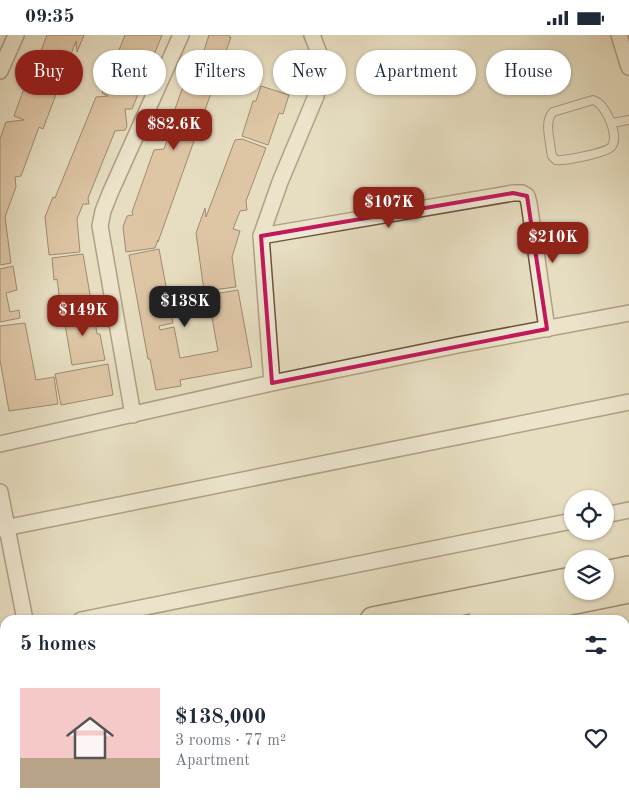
<!DOCTYPE html>
<html lang="en">
<head>
<meta charset="utf-8">
<style>
  body { margin:0; font-family:"Old Standard TT",serif; background:#f2f2f3; color:#1f2937; height:100vh; display:flex; flex-direction:column; font-size:19px; white-space:nowrap }
  * { box-sizing:border-box; margin:0 }
  p { font-size:16px; color:#747a83 }
  .icon { flex:none; width:28px; height:28px; fill:none; stroke:currentColor; stroke-width:2; stroke-linecap:round; stroke-linejoin:round }
  .map { position:relative; flex:1; overflow:hidden }
  .details { position:absolute; left:0px; top:580px; width:630px; height:196px; display:flex; flex-direction:column; background:#fff; border-radius:15px 15px 0 0; box-shadow:0 1px 4px #0004 }
  .details>* { flex:none }
  .banner { position:absolute; left:15px; top:15px; width:600px; height:45px; display:flex; gap:10px }
  .buttons { position:absolute; left:564px; top:455px; display:grid; gap:10px }
  .buttons a { display:grid; place-items:center; width:50px; height:50px; border-radius:50%; background:#fff; box-shadow:0 1px 4px #0004; font-size:25px }
  .price { position:absolute; translate:-50% -42px; padding:0 11px; border-radius:10px; background:#8f2418; color:#fff; font-size:16px; line-height:32px; filter:drop-shadow(0 1px 2px #0008) }
  .price::after { content:''; position:absolute; left:50%; top:30px; width:15px; height:11px; margin-left:-8px; background:inherit; clip-path:polygon(0 0,100% 0,50% 100%) }
  .price.on { background:#222; color:#fff }
  ul { padding:0; list-style:none }
  li { display:flex; align-items:center; gap:15px; height:125px; padding:0 20px }
  li+li { border-top:1px solid #e0e1e3 }
  li span { display:grid; place-items:center; flex:none; width:140px; height:100px; border-radius:0px; color:#555 }
  li>.icon { margin-inline-start:auto }
  span .icon { width:60px; height:60px; fill:#fffc; stroke-width:1 }
  li b { font-size:21px }
  h2 { display:flex; justify-content:space-between; align-items:center; height:60px; padding:0 20px; font-size:21px }
  .pill { padding:0 18px; border-radius:22px; background:#fff; box-shadow:0 1px 4px #0004; font-size:18px; line-height:45px }
  .pill.on { background:#8f2418; color:#fff }
  .status { display:flex; justify-content:space-between; align-items:center; height:35px; padding:0 25px; background:#fff; direction:ltr }
  .status svg { height:14px; fill:currentColor }
  .map>svg:first-child { display:block }
  .building { fill:#d2a883; stroke:#452412 }
  .lines { fill:none; stroke-linecap:round; stroke-linejoin:round }
  .lane-casing { stroke:#6e523e; stroke-width:10 }
  .street-casing { stroke:#6e523e; stroke-width:18 }
  .primary-casing { stroke:#452412; stroke-width:28 }
  .lane { stroke:#efead7; stroke-width:8 }
  .street { stroke:#efead7; stroke-width:15 }
  .primary { stroke:#e7dec1; stroke-width:25 }
  .marked { fill:none; stroke:#c2185b; stroke-width:4; stroke-linejoin:round }
</style>
</head>
<body>
<div class="status"><b>09:35</b><svg viewBox="0 0 49 12"><path d="M0 12V9h3v3zM5 12V6h3v6zM10 12V3h3v9zM15 12V0h3v12zM26 1h20v11H26zM47 4h2v5h-2z"/></svg></div>
<div class="map">
<svg width="629" height="776" viewBox="0 0 629 776">
  <rect width="100%" height="100%" fill="#e7dec1"/>
  <filter id="stains"><feTurbulence type="fractalNoise" baseFrequency=".004" numOctaves="4"/><feColorMatrix values="0 0 0 0 .2 0 0 0 0 .09 0 0 0 0 .02 0 0 0 .5 -.17"/></filter>
  <radialGradient id="worn" r=".72"><stop offset=".6" stop-color="#630" stop-opacity="0"/><stop offset="1" stop-color="#630" stop-opacity=".3"/></radialGradient>
  <g class="building">
    <polygon points="47,0 84,0 77,17 76,6 43,94 39,92 21,141 15,142 16,152 5,182 11,228 0,230 0,104 6,87 24,85 14,81 31,34 44,32 36,29"/>
    <polygon points="125,0 162,0 132,74 125,74 127,91 125,95 115,96 88,163 89,169 83,169 77,184 80,217 49,220 45,182 53,162 55,163 96,62 108,61 102,58"/>
    <polygon points="209,0 229,0 229,2 231,2 158,207 158,205 155,213 126,217 123,192 127,181 133,180 132,177 154,115 164,114 173,89 170,88 190,32 199,31"/>
    <polygon points="261,51 289,60 283,79 279,78 268,110 242,101 253,66 256,66"/>
    <polygon points="242,104 266,113 246,166 247,175 240,176 233,194 240,196 232,222 236,252 204,256 196,198 205,173 206,182 235,105"/>
    <polygon points="159,214 173,288 159,291 160,295 174,292 180,323 218,316 208,260 238,255 252,332 180,345 181,351 156,355 150,324 148,324 129,220"/>
    <polygon points="83,219 92,271 61,275 57,244 54,245 52,223"/>
    <polygon points="13,231 17,255 6,258 10,277 19,275 20,283 0,287 0,234"/>
    <polygon points="93,273 97,299 100,299 105,325 72,330 63,278"/>
    <polygon points="25,288 36,345 54,342 58,369 9,376 0,325 0,291"/>
    <polygon points="108,329 113,360 61,370 55,339"/>
  </g>
  <g class="lines">
    <defs>
      <g id="lane">
        <path d="M593 65C606 69 619 100 612 111 608 118 564 126 556 125L552 121 551 116C550 104 544 86 553 77Z"/>
        <polyline points="612,88 629,85"/>
      </g>
      <g id="street">
        <polyline points="619,0 629,32"/>
        <polyline points="0,36 16,0"/>
        <polyline points="261,201 513,158 522,158 527,161 529,168 547,294"/>
        <polyline points="272,348 261,201 280,147 316,61 322,34 319,18 312,0"/>
        <polyline points="133,380 100,191 103,176 111,156 181,0"/>
        <polyline points="0,409 272,348 458,310 629,278"/>
        <polyline points="0,457 25,585"/>
        <polyline points="605,480 629,475"/>
        <polyline points="0,494 629,367"/>
        <polyline points="81,585 572,486"/>
        <polyline points="0,600 5,599"/>
      </g>
      <g id="primary">
        <polyline points="605,539 629,534"/>
        <polyline points="373,585 572,545"/>
        <polyline points="481,585 629,555"/>
        <polyline points="0,653 5,652"/>
        <polyline points="0,679 5,678"/>
      </g>
    </defs>
    <use href="#lane" class="lane-casing"/>
    <use href="#street" class="street-casing"/>
    <use href="#primary" class="primary-casing"/>
    <use href="#lane" class="lane"/>
    <use href="#street" class="street"/>
    <use href="#primary" class="primary"/>
  </g>
  <path d="M0 0H629V776H0ZM513 158 527 161 547 294 272 348 261 201Z" fill="#e7dec1" fill-opacity=".55" fill-rule="evenodd"/>
  <path class="marked" d="M513 158 527 161 547 294 272 348 261 201Z"/>
  <rect width="100%" height="100%" filter="url(#stains)"/>
  <rect width="100%" height="100%" fill="url(#worn)"/>
</svg>
<div class="buttons">
<a><svg class="icon" aria-label="locate" viewBox="0 0 24 24"><circle cx="12" cy="12" r="6"/><path d="M12 2v4M12 18v4M2 12h4M18 12h4"/></svg></a>
<a><svg class="icon" aria-label="layers" viewBox="0 0 24 24"><path d="M12 4l9 5-9 5-9-5zM3 14l9 5 9-5"/></svg></a>
</div>
<b class="price" style="left:174px;top:116px">$82.6K</b>
<b class="price" style="left:389px;top:194px">$107K</b>
<b class="price" style="left:553px;top:229px">$210K</b>
<b class="price on" style="left:185px;top:293px">$138K</b>
<b class="price" style="left:83px;top:302px">$149K</b>
<div class="banner">
<a class="pill on">Buy</a>
<a class="pill">Rent</a>
<a class="pill">Filters</a>
<a class="pill">New</a>
<a class="pill">Apartment</a>
<a class="pill">House</a>
</div>
<section class="details">
<h2>5 homes<svg class="icon" aria-label="filters" viewBox="0 0 24 24"><path d="M4 7h16M4 17h16"/><circle cx="9" cy="7" r="2"/><circle cx="15" cy="17" r="2"/></svg></h2>
<ul>
<li><span style="background:linear-gradient(#f6c9c9 70%,#b9a48a 0)"><svg class="icon" aria-label="home" viewBox="0 0 24 24"><path d="M3 11l9-7 9 7M6 9v11h12V9"/></svg></span><div><b>$138,000</b><p>3 rooms · 77 m²</p><p>Apartment</p></div><svg class="icon" aria-label="heart" viewBox="0 0 24 24"><path d="M12 20l-8-8c-3-5 5-10 8-4 3-6 11-1 8 4z"/></svg></li>
</ul>
</section>
</div>
</body>
</html>
